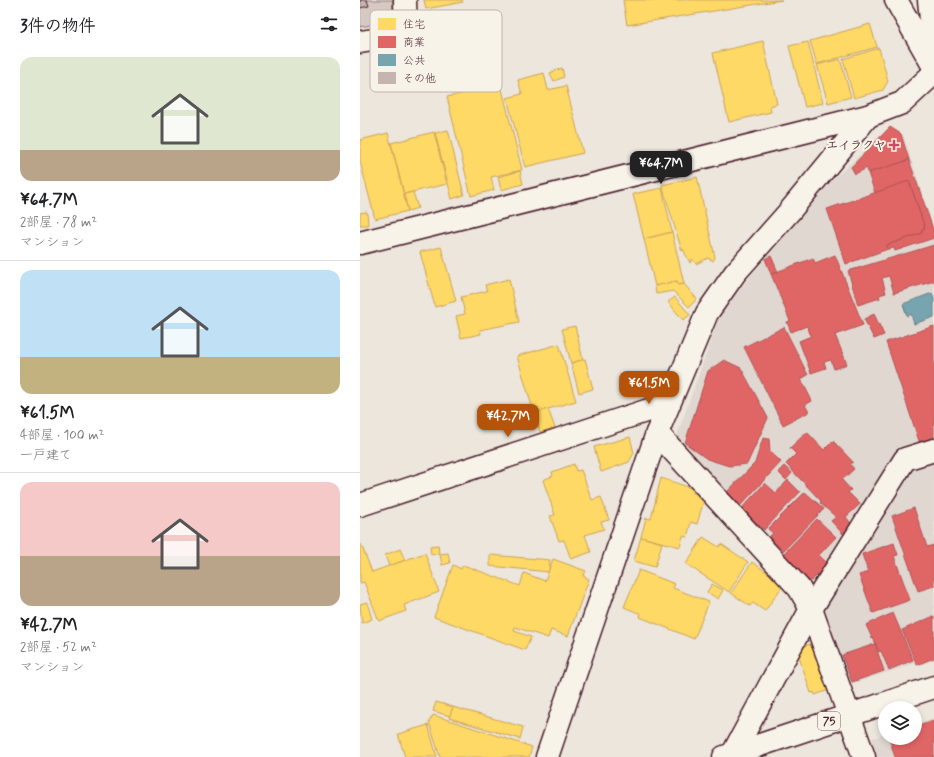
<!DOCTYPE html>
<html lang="ja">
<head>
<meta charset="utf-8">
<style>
  body { margin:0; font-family:Mynerve,"Klee One",sans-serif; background:#f2f2f2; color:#202124; height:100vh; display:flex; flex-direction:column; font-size:15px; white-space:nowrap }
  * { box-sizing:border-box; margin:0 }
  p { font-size:13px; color:#757577 }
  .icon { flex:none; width:22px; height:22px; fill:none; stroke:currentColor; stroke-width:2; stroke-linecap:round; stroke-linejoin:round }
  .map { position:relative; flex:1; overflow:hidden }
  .sheet { display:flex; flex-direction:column; background:#fff; width:360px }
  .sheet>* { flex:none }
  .buttons { position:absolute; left:518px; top:701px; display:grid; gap:8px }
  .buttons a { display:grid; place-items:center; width:44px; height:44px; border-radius:50%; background:#fff; box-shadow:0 2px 6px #0003; font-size:20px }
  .price { position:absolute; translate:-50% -34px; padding:0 9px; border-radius:8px; background:#b45309; color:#fff; font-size:13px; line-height:26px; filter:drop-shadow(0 1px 2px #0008) }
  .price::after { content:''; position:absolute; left:50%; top:24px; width:12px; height:9px; margin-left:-6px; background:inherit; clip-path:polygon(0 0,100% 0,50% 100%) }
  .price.selected { background:#222; color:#fff }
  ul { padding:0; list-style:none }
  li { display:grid; align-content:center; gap:8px; height:212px; padding:0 20px }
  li+li { border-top:1px solid #e0e0e0 }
  li span { display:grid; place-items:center; height:124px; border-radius:12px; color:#555 }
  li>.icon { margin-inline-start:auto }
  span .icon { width:72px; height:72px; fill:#fffc; stroke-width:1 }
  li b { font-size:17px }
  h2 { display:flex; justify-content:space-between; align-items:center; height:48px; padding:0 20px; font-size:17px }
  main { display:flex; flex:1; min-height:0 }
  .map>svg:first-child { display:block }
  .built { fill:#e0d7d0 }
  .green { fill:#d5c9c2; stroke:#907476 }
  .homes { fill:#ffd966; stroke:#c9a154 }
  .shops { fill:#e06666; stroke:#b35154 }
  .public { fill:#76a5af; stroke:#697d87 }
  .building { fill:#c4b5b0; stroke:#4a1f2b }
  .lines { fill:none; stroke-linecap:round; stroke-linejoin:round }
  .minor-casing { stroke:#4a1f2b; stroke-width:25 }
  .secondary-casing { stroke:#4a1f2b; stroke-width:25 }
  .primary-casing { stroke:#4a1f2b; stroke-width:25 }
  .minor { stroke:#f7f3e8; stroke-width:22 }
  .secondary { stroke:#f7f3e8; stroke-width:22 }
  .primary { stroke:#f7f3e8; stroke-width:22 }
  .poi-dot { fill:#d1495b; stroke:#f7f3e8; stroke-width:1.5 }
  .labels { text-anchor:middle; stroke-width:4; stroke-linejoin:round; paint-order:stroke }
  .shield { fill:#f7f3e8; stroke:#7e5f64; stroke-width:1 }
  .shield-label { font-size:11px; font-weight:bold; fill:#4a1f2b }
  .poi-label { font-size:12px; font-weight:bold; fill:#4a1f2b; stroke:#f7f3e8; text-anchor:end }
  .key { fill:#f7f3e8; stroke:#c3b3af; stroke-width:1 }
  .key-label { font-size:11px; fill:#4a1f2b }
</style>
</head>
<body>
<main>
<section class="sheet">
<h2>3件の物件<svg class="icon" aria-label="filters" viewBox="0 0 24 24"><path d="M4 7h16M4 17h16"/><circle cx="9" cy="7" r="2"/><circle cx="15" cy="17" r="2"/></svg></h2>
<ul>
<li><span style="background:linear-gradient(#dfe7d0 75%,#b9a48a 0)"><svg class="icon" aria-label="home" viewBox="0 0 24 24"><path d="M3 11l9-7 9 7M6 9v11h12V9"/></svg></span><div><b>¥64.7M</b><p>2部屋 · 78 m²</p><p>マンション</p></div></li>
<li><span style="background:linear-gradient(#bfe0f5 70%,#c2b280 0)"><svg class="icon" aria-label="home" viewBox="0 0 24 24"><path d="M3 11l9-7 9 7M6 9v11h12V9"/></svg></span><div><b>¥61.5M</b><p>4部屋 · 100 m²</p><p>一戸建て</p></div></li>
<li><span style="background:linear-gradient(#f6c9c9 60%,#b9a48a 0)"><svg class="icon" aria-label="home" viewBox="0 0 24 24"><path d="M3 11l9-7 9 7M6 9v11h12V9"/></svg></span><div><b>¥42.7M</b><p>2部屋 · 52 m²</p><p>マンション</p></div></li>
</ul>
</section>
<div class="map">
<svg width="574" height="757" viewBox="0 0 574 757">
  <rect width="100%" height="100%" fill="#ece6dd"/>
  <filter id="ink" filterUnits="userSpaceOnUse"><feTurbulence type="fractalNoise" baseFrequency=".025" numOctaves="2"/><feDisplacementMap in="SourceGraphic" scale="8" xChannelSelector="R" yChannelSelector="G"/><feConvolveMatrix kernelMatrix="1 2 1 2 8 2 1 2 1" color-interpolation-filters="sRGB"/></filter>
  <g filter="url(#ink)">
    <g class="built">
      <polygon points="531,127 543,135 574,228 574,441 458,585 444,583 315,441 359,318 373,297 472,180"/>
      <polygon points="574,460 574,657 489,685 462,609 553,467"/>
      <polygon points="574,718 574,757 511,757 508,747 513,738 525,734 525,738 555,738 555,724"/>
    </g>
    <polygon class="green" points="0,0 33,0 33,11 22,23 0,27"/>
    <g class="homes">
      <polygon points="64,0 102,0 103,2 66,9"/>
      <polygon points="263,0 422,0 267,25"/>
      <polygon points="510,24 517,47 457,64 450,41"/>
      <polygon points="403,41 417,104 410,106 411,112 369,122 353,53"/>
      <polygon points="448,42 463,103 445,107 429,46"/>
      <polygon points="519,48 528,81 523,90 494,98 483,59"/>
      <polygon points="480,59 491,97 468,103 457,65"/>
      <polygon points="202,68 204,77 194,81 190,73"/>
      <polygon points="184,73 188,90 206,86 223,153 165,167 147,98 162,94 158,80"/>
      <polygon points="141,85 162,170 131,177 134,190 111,196 87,97"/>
      <polygon points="88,130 104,195 92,199 75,133"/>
      <polygon points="74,132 87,184 44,194 31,143"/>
      <polygon points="28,133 48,211 15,219 0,161 0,140"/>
      <polygon points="160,171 163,184 141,190 138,177"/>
      <polygon points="337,177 355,257 353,261 348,258 336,264 332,259 330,263 323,249 322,251 302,185"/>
      <polygon points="302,188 312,232 284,239 273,194"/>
      <polygon points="53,192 58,208 48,211 44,194"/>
      <polygon points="7,212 8,225 0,225 0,213"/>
      <polygon points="312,232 324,284 318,285 317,281 295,286 284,239"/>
      <polygon points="81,247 96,301 75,307 60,252"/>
      <polygon points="149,279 159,322 120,330 121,334 101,338 96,316 105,314 101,297 127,291 125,285"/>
      <polygon points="317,281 318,285 324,284 337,299 329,307 313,291 296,294 295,286"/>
      <polygon points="315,297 330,315 323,320 308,302"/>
      <polygon points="215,326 223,360 211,363 202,329"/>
      <polygon points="199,344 216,401 174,413 157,356"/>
      <polygon points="225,359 233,389 219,393 211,363"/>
      <polygon points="188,409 195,428 180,432 174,413"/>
      <polygon points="270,437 274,453 269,462 241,472 234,447"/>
      <polygon points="214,464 216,471 221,470 232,500 241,497 249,520 241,522 244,529 225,535 231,552 211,559 204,540 199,541 190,516 195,515 183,480 193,476 192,472"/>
      <polygon points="301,478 334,489 333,493 338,494 338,498 344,500 337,524 331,522 327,537 323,536 320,547 281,537 286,518 291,519"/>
      <polygon points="281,537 302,543 295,567 274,561"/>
      <polygon points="343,537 359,547 361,544 388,562 369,592 326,564"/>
      <polygon points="0,544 1,544 12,572 65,553 79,592 44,605 46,611 19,621 4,582 0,583"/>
      <polygon points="78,545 79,553 71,555 70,546"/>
      <polygon points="40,549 45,560 29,566 25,555"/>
      <polygon points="88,553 90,563 82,565 80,554"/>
      <polygon points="130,555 190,560 189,572 130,566"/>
      <polygon points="193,559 226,571 223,576 229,579 208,636 191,630 188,638 155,627 154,631 171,637 165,650 74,617 93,565 101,569 103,565 160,586 164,573 185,581"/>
      <polygon points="392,562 424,584 405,611 393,603 390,606 371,593"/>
      <polygon points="279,570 315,584 313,588 349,602 334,639 280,617 281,614 264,607"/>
      <polygon points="352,584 363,590 358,599 347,592"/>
      <polygon points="7,602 12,619 2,623 0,604"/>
      <polygon points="450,644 452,648 454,646 469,690 455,695 454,692 451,693 437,651 440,648"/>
      <polygon points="76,702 93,707 90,716 73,711"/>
      <polygon points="93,707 163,727 160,739 89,718"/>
      <polygon points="73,715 172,747 169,757 80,757 69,722"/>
      <polygon points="68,725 77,757 45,757 38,734"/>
    </g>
    <g class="shops">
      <polygon points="530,127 541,134 549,160 508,173 507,168 495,174 491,167"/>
      <polygon points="549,160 574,232 574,238 535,251 534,248 528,249 527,245 562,233 561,230 565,228 549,181 515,193 508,173"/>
      <polygon points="549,181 565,228 561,230 562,233 527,245 528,249 486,264 467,209"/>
      <polygon points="574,245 574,281 534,293 529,276 522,278 526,293 519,295 520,298 498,305 488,271"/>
      <polygon points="475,255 503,325 475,335 487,364 474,369 471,360 464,362 466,368 451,373 439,341 451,336 447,326 431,332 427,322 430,321 411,274 453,258 455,263"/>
      <polygon points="411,256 418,272 411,274 405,259"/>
      <polygon points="514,314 524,335 514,339 504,319"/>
      <polygon points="574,326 574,439 560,444 526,342"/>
      <polygon points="424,327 448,375 441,379 452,401 445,405 449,412 423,425 384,347"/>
      <polygon points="364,360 381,368 408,418 387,464 369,466 347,459 325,443 348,371"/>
      <polygon points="447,432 464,450 473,441 493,462 490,464 494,469 482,480 491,490 488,492 500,504 486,517 493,526 484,535 471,521 476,517 460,503 461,501 426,464 436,454 430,448"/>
      <polygon points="403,438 409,439 410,451 421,462 380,506 367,492 395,463"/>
      <polygon points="424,466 432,473 426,480 418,472"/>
      <polygon points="428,480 440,492 404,530 381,509 405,483 416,493"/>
      <polygon points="445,492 464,509 423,551 409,537 413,533 408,529"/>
      <polygon points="554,508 567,547 574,545 574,586 558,591 532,516"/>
      <polygon points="457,519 476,537 459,555 468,564 450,582 422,555"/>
      <polygon points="534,543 538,555 534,556 550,600 513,613 499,575 508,572 502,554"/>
      <polygon points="533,613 553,660 529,670 521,651 519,652 513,637 512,638 506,625"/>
      <polygon points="574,616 574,658 557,665 542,630"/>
      <polygon points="515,644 524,671 492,682 482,655"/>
      <polygon points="574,720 574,757 535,757 529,738 555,738 555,726"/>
    </g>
    <polygon class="public" points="572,293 574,299 574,317 554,324 551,314 547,316 543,304"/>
    <polygon class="building" points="0,0 7,0 9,6 0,8"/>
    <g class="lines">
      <defs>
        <g id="minor">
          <polyline points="0,42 46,35 45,0"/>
          <polyline points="0,243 508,116 542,103 574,73"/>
          <polyline points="297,433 439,588 451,609 504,757"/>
          <polyline points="0,505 307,404"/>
          <polyline points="187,757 297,433 347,313 375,273 429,212 508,116"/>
          <polyline points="371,757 451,609 545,459 574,450"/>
        </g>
        <polyline id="secondary" points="536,0 574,67"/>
        <g id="primary">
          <polyline points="569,0 574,49"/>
          <polyline points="364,757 574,687"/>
        </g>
      </defs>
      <use href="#minor" class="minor-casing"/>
      <use href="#secondary" class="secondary-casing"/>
      <use href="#primary" class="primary-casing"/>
      <use href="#minor" class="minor"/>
      <use href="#secondary" class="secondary"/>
      <use href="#primary" class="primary"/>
    </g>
  </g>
  <path class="poi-dot" d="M532 139h4v4h4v4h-4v4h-4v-4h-4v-4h4z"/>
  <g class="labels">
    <rect class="shield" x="458" y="712" width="22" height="18" rx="3"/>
    <g class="shield-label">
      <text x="469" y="725">75</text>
    </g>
    <g class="poi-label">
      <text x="526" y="149">エイラクヤ</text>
    </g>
  </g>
  <rect x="10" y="10" width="132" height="82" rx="6" class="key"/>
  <rect x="18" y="18" width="18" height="12" fill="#ffd966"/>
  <rect x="18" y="36" width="18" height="12" fill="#e06666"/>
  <rect x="18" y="54" width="18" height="12" fill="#76a5af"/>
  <rect x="18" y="72" width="18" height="12" fill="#c4b5b0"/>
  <g class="key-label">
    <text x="43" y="28">住宅</text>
    <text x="43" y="46">商業</text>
    <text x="43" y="64">公共</text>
    <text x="43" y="82">その他</text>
  </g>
</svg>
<div class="buttons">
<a><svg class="icon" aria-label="layers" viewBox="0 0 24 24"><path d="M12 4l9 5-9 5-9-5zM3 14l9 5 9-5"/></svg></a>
</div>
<b class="price selected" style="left:301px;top:185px">¥64.7M</b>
<b class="price" style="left:289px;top:405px">¥61.5M</b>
<b class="price" style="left:148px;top:438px">¥42.7M</b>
</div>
</main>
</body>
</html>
